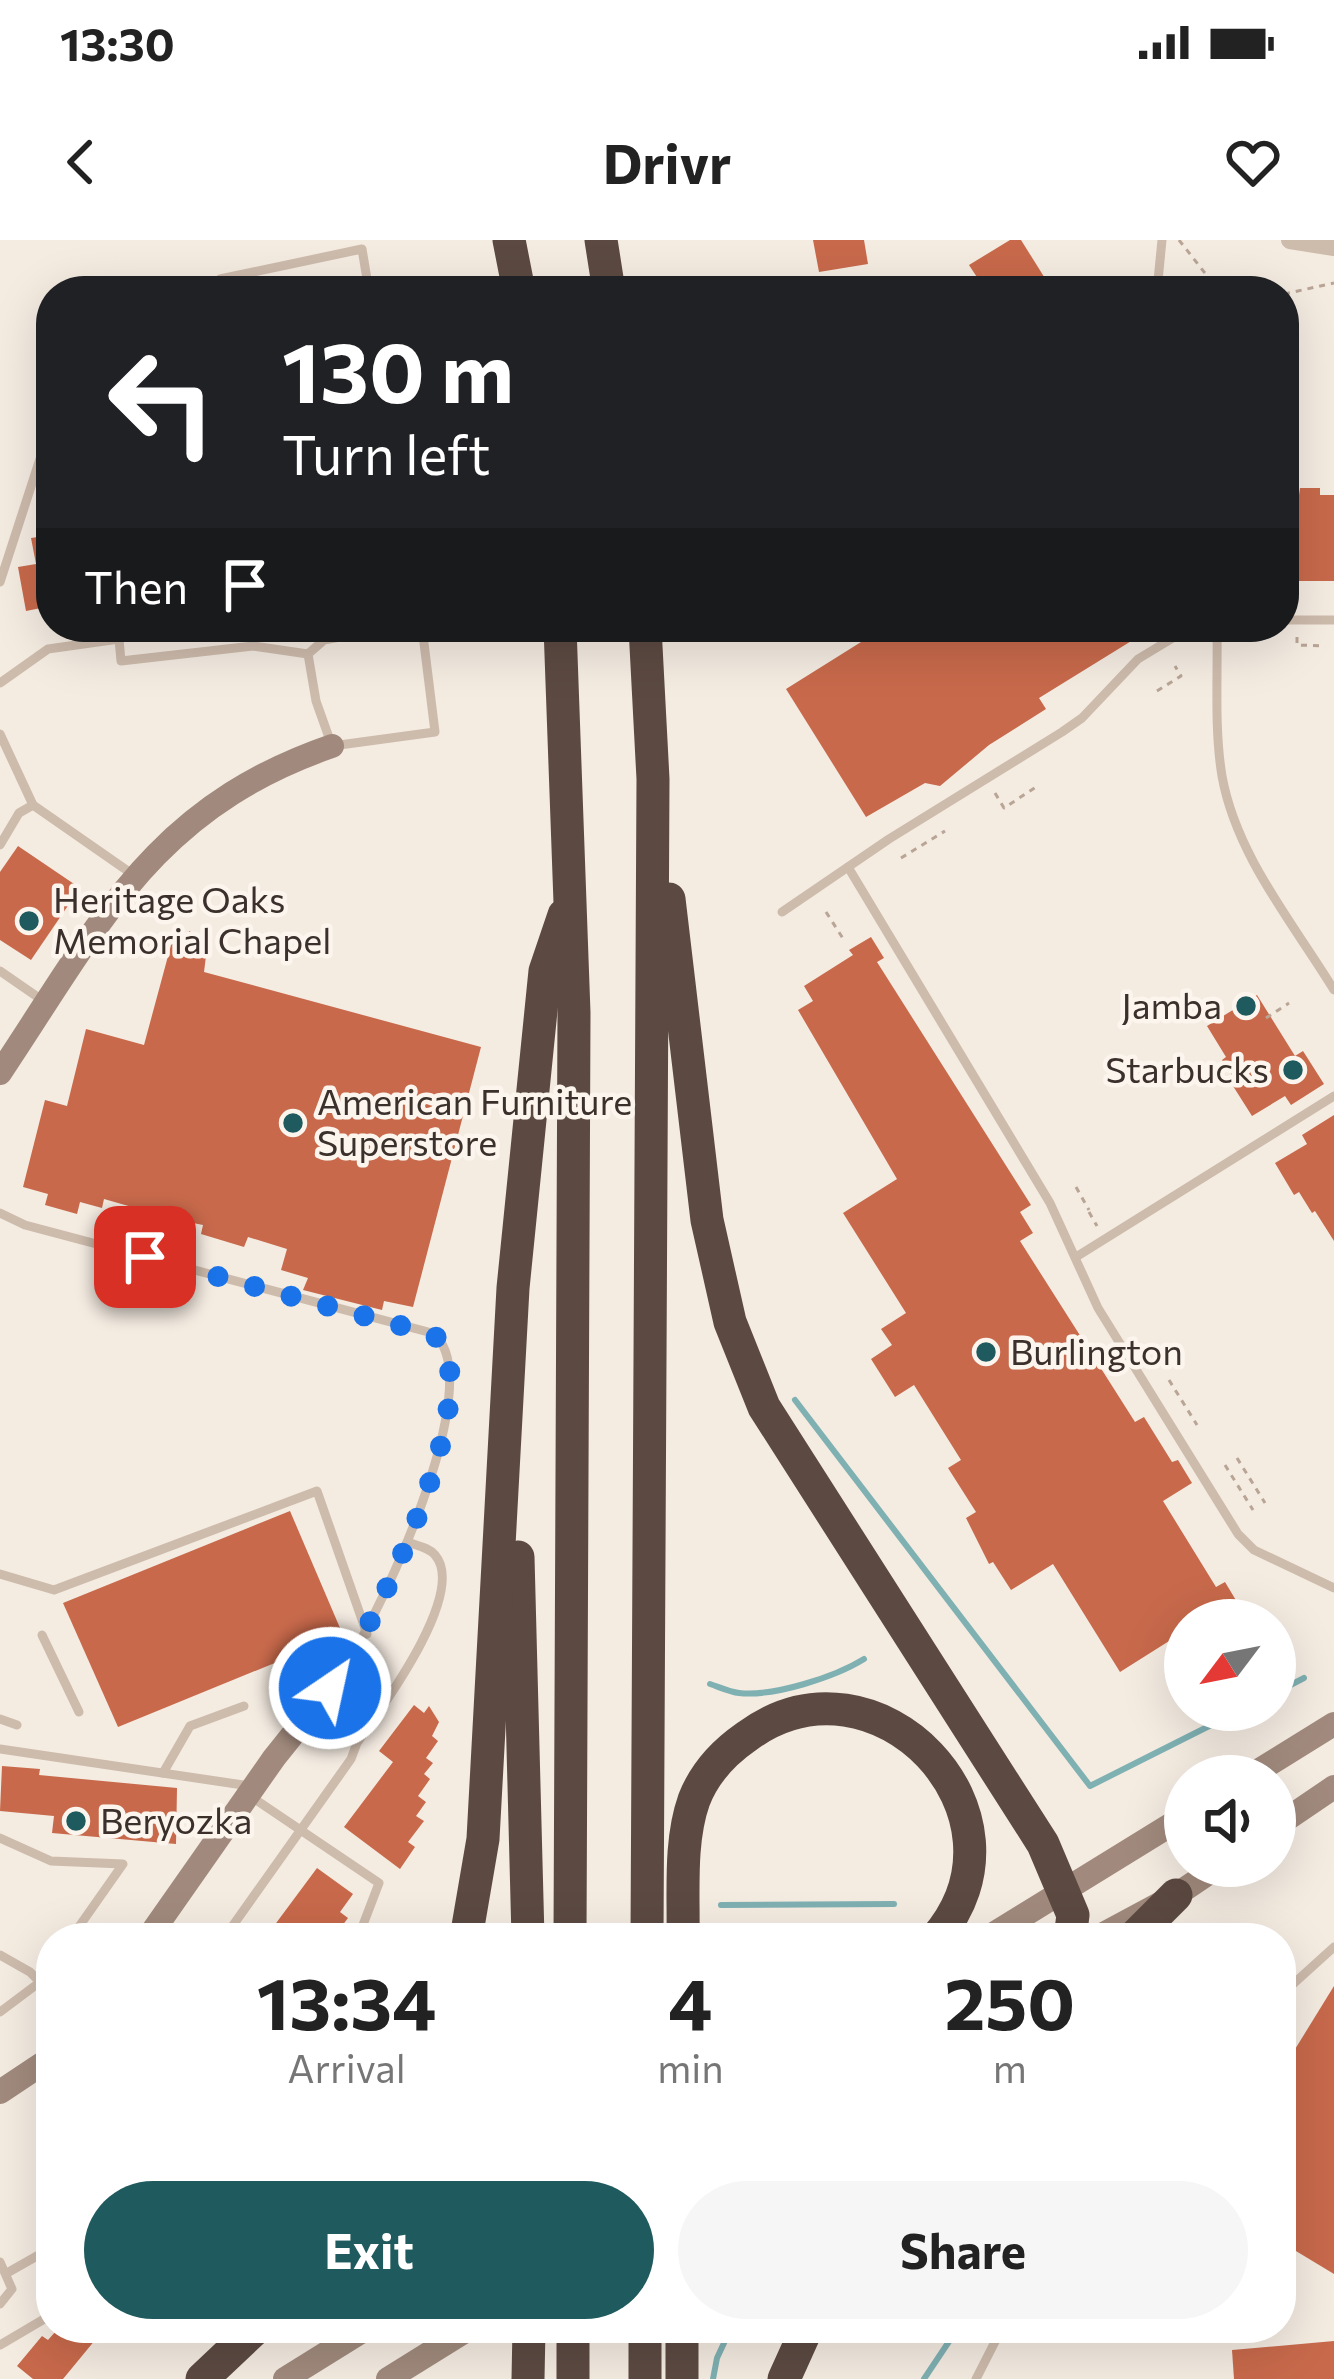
<!DOCTYPE html>
<style>
body{margin:0;font-family:Commissioner,sans-serif;background:#f6f6f6;color:#222;height:100vh;display:flex;flex-direction:column;font-size:45px;white-space:nowrap}
*{box-sizing:border-box;margin:0}
p{font-size:39px;color:#767676}
.icon{flex:none;width:66px;height:66px;fill:none;stroke:currentColor;stroke-width:2;stroke-linecap:round;stroke-linejoin:round}
.map{position:relative;flex:1;overflow:hidden}
.side{position:absolute;left:36px;top:1683px;width:1260px;height:420px;display:flex;flex-direction:column;background:#fff;border-radius:48px;box-shadow:0 12px 48px #0002}
.side>*{flex:none}
.guide{position:absolute;left:36px;top:36px;width:1263px;height:366px;border-radius:48px;box-shadow:0 12px 48px #0002;background:#202124;color:#fff;overflow:hidden}
.needle{width:78px;rotate:238deg}
.fabs{position:absolute;left:1164px;top:1359px;display:grid;gap:24px}
.fabs a{display:grid;place-items:center;width:132px;height:132px;border-radius:50%;background:#fff;box-shadow:0 12px 48px #0002;font-size:60px}
.pin{position:absolute;display:grid;place-items:center;width:102px;height:102px;color:#fff;margin:-51px;border-radius:24px;box-shadow:0 6px 18px #0006}
.me{position:absolute;width:132px;margin:-66px;rotate:34deg;stroke-linejoin:round;filter:drop-shadow(0 0 9px #0008)}
.turn{display:flex;align-items:center;gap:42px;height:252px;padding:0 48px;font-size:54px}
.turn .icon{width:156px;height:156px;stroke-width:2.5}
.turn b{display:block;font-size:84px;line-height:102px}
.then{display:flex;align-items:center;height:114px;padding:0 48px;background:#0003;gap:24px;font-size:45px}
.eta{display:flex;justify-content:space-evenly;align-items:center;height:204px;text-align:center}
.eta b{font-size:72px;font-weight:700;line-height:84px}
.primary-button{display:flex;gap:24px;margin-top:auto;padding:24px 48px}
.primary-button a{flex:1;height:138px;border-radius:72px;background:#1f5a5e;color:#fff;font-size:48px;font-weight:700;line-height:138px;text-align:center}
.primary-button a+a{background:#f6f6f6;color:#222}
.status{display:flex;justify-content:space-between;align-items:center;height:84px;padding:0 60px;background:#fff;direction:ltr}
.status svg{height:33px;fill:currentColor}
header{display:flex;justify-content:space-between;align-items:center;height:156px;padding:0 48px;background:#fff;font-size:54px;font-weight:700}
.map>svg:first-child{display:block}
.lines{fill:none;stroke-linecap:round;stroke-linejoin:round}
.stream{stroke:#7fb0b2;stroke-width:6}
.building{fill:#c8694b}
.path{stroke:#b9a596;stroke-width:3;stroke-dasharray:6 6;stroke-linecap:butt}
.lane{stroke:#cdbbac;stroke-width:9}
.street{stroke:#cdbbac;stroke-width:18}
.secondary{stroke:#a18a7d;stroke-width:24}
.highway{stroke:#5c4a42;stroke-width:33}
.route{stroke:#1a73e8;stroke-width:21;stroke-dasharray:0 37.8}
.poi-dot{fill:#1f5a5e;stroke:#fbf5ee;stroke-width:4.5}
.labels{text-anchor:middle;stroke-width:9;stroke-linejoin:round;paint-order:stroke}
.poi-label{font-size:36px;fill:#3b302b;stroke:#fbf5ee;text-anchor:start}
</style>
<div class="status"><b>13:30</b><svg viewBox="0 0 49 12"><path d="M0 12V9h3v3zM5 12V6h3v6zM10 12V3h3v9zM15 12V0h3v12zM26 1h20v11H26zM47 4h2v5h-2z"/></svg></div>
<header><svg class="icon" aria-label="back" viewBox="0 0 24 24"><path d="M15 5l-7 7 7 7"/></svg>Drivr<svg class="icon" aria-label="heart" viewBox="0 0 24 24"><path d="M12 20l-8-8c-3-5 5-10 8-4 3-6 11-1 8 4z"/></svg></header>
<div class="map">
<svg width="1334" height="2139" viewBox="0 0 1334 2139">
<rect width="100%" height="100%" fill="#f4ebe1"/>
<g class="lines">
<!-- stream -->
<g class="stream">
<path d="M795 1160 1090 1546 1241 1470"/>
<path d="M710 1444C719 1447 730 1452 739 1453 773 1457 835 1437 864 1419"/>
<path d="M1275 1453 1304 1438"/>
<path d="M721 1665 894 1664"/>
<path d="M713 2139 717 2118 731 2088"/>
<path d="M924 2139 958 2088"/>
</g>
</g>
<!-- building -->
<g class="building">
<path d="M813 0H864L868 24 819 32Z"/>
<path d="M1010 0H1021L1053 51H986L969 25Z"/>
<path d="M1300 248H1320V255H1334V341H1284V255H1299Z"/>
<path d="M51 295V366L26 371 18 327 36 324 31 298Z"/>
<path d="M885 387H1154L1039 458 1046 469 989 505 940 546 925 543 866 577 786 449Z"/>
<path d="M18 606 80 648 31 720 0 700V632Z"/>
<path d="M190 691 206 716 204 732 481 807 413 1067 384 1061 382 1070 303 1050 308 1038 281 1030 287 1009 248 997 244 1007 201 994 203 985 178 980 174 988 136 978 139 969 104 959 102 968 80 962 77 974 45 965 48 954 23 947 45 860 67 866 86 789 144 805 171 705Z"/>
<path d="M871 697 884 718 877 722 1031 965 1020 972 1033 993 1020 1001 1135 1182 1144 1177 1172 1222 1178 1220 1192 1243 1163 1261 1216 1347 1225 1342 1240 1367 1219 1380H1185V1391L1120 1432 1053 1324 1011 1350 993 1322 989 1324 966 1278 976 1272 948 1228 961 1220 914 1145 895 1157 871 1119 892 1105 881 1089 906 1073 843 973 897 939 798 770 813 761 804 746 853 715 849 710Z"/>
<path d="M1257 755 1295 816 1303 811 1324 844 1291 865 1285 856 1252 876 1233 846 1237 843 1222 820 1226 817 1207 786Z"/>
<path d="M1334 875V1001L1315 971 1312 973 1299 952 1294 955 1275 923 1307 904 1302 895Z"/>
<path d="M290 1271 343 1395 118 1487 63 1363Z"/>
<path d="M414 1465 424 1473 429 1466 439 1482 432 1496 438 1501 426 1518 433 1523 424 1534 430 1539 418 1556 426 1562 416 1576 424 1581 408 1602 415 1607 400 1629 344 1587 393 1522 379 1511Z"/>
<path d="M2 1526 40 1529 39 1535 177 1548 176 1604 52 1593 54 1576 0 1571Z"/>
<path d="M317 1628 353 1654 340 1672 348 1678 333 1698H265Z"/>
<path d="M1334 1746V2034L1281 2002V1832Z"/>
<path d="M71 2088H105L63 2139H33L17 2126 42 2096 48 2100 56 2091 63 2097Z"/>
<path d="M1334 2101V2139H1234L1232 2110Z"/>
</g>
<g class="lines">
<!-- path -->
<g class="path">
<path d="M1179 0 1219 51"/>
<path d="M1284 54 1334 43"/>
<path d="M1297 397V405L1325 406"/>
<path d="M1157 451 1181 436 1175 426"/>
<path d="M995 553 1004 568 1036 547"/>
<path d="M901 618 945 591"/>
<path d="M826 672 844 700"/>
<path d="M1266 778 1289 763"/>
<path d="M1076 947 1089 970"/>
<path d="M1089 972 1097 986"/>
<path d="M1169 1140 1197 1185"/>
<path d="M1237 1218 1265 1263"/>
<path d="M1225 1225 1253 1270"/>
</g>
<!-- lane -->
<g class="lane">
<path d="M201 51 220 39 362 9 369 51"/>
<path d="M1157 51 1162 0"/>
<path d="M0 342 51 185"/>
<path d="M1284 380H1334"/>
<path d="M393 387 324 400 308 414 316 461 332 506 435 492 422 387"/>
<path d="M1217 387C1218 436 1214 488 1222 536 1236 615 1293 683 1334 750"/>
<path d="M0 443 48 409 119 399 121 421 253 406 308 414"/>
<path d="M0 494 33 565 19 573 0 605"/>
<path d="M33 565 135 636"/>
<path d="M848 627 1050 963 1098 1068 1238 1294 1254 1310 1334 1348"/>
<path d="M782 672 889 599 1062 492 1082 478 1138 419 1191 387"/>
<path d="M0 731 42 760"/>
<path d="M0 973 25 985 432 1093C495 1136 372 1396 333 1444"/>
<path d="M1076 1017 1334 856"/>
<path d="M0 1334 54 1350 317 1251 367 1394"/>
<path d="M42 1395 79 1472"/>
<path d="M0 1479 17 1485"/>
<path d="M0 1509 250 1546"/>
<path d="M163 1533 190 1486 244 1466"/>
<path d="M253 1558 379 1643 358 1698"/>
<path d="M0 1598 51 1621 123 1624 71 1698"/>
<path d="M224 1698 351 1519 357 1503C380 1470 468 1353 435 1315 429 1308 419 1306 410 1303"/>
<path d="M0 1715 30 1732 51 1753"/>
<path d="M1281 1755 1334 1707"/>
<path d="M0 1772 40 1742 51 1727"/>
<path d="M37 1830 51 1850"/>
<path d="M0 2022 12 2049 0 2064"/>
<path d="M7 2033 51 2008"/>
<path d="M0 2105 51 2075"/>
<path d="M976 2139 1002 2088"/>
</g>
<!-- street -->
<path class="street" d="M1290 0 1334 7"/>
<!-- secondary -->
<g class="secondary">
<path d="M0 833C99 685 152 568 332 506"/>
<path d="M1250 1536 1334 1484"/>
<path d="M1275 1587 1334 1547"/>
<path d="M148 1698 274 1518 330 1448"/>
<path d="M987 1698 1185 1576"/>
<path d="M1096 1698 1176 1655 1219 1626"/>
<path d="M0 1852 51 1818"/>
<path d="M285 2139 367 2088"/>
<path d="M388 2139 470 2088"/>
</g>
<!-- highway -->
<g class="highway">
<path d="M509 0 519 51"/>
<path d="M601 0 609 51"/>
<path d="M560 387 574 773 570 1698"/>
<path d="M645 387 653 539 647 1698"/>
<path d="M669 659 707 980 730 1082 764 1167 1043 1604 1073 1675 1070 1698"/>
<path d="M518 1317 528 1698"/>
<path d="M466 1698 483 1599 513 1048 545 731 564 675"/>
<path d="M683 1698C684 1654 679 1602 694 1560 704 1534 723 1513 746 1497 876 1400 1042 1575 936 1698"/>
<path d="M1133 1698 1176 1655"/>
<path d="M682 2088V2139"/>
<path d="M202 2139 256 2088"/>
<path d="M528 2139 529 2088"/>
<path d="M573 2139V2088"/>
<path d="M645 2139V2088"/>
<path d="M784 2139 807 2088"/>
</g>
</g>
<g class="lines">
<!-- route -->
<path class="route" d="M145 1017 432 1094C497 1138 370 1399 330 1448"/>
</g>
<!-- markers -->
<g class="poi-dot">
<circle cx="29" cy="681" r="12"/>
<circle cx="1246" cy="766" r="12"/>
<circle cx="1293" cy="830" r="12"/>
<circle cx="293" cy="883" r="12"/>
<circle cx="986" cy="1112" r="12"/>
<circle cx="76" cy="1581" r="12"/>
</g>
<g class="labels">
<!-- poi labels -->
<g class="poi-label">
<text x="53" y="673">Heritage Oaks<tspan x="53" dy="41">Memorial Chapel</tspan></text>
<text x="1222" y="779" text-anchor="end">Jamba</text>
<text x="1269" y="843" text-anchor="end">Starbucks</text>
<text x="317" y="875">American Furniture<tspan x="317" dy="41">Superstore</tspan></text>
<text x="1010" y="1125">Burlington</text>
<text x="100" y="1594">Beryozka</text>
</g>
</g>
</svg>
<div class="fabs">
<a><svg class="needle" viewBox="-14 -14 28 28"><path d="M0-13l5 13h-10z" fill="#e53935"/><path d="M0 13l5-13h-10z" fill="#767676"/></svg></a>
<a><svg class="icon" aria-label="sound" viewBox="0 0 24 24"><path d="M4 9h4l5-4v14l-5-4H4zM17 9q2 3 0 6"/></svg></a>
</div>
<div class="pin" style="left:145px;top:1017px;background:#d93025"><svg class="icon" aria-label="arrive" viewBox="0 0 24 24"><path d="M6 21V4h12l-3 4 3 4H6"/></svg></div>
<svg class="me" style="left:330px;top:1448px" viewBox="-20 -20 40 40"><circle r="17" fill="#1a73e8" stroke="#fff" stroke-width="3"/><path d="M0-11L8 9 0 5-8 9z" fill="#fff"/></svg>
<div class="guide">
<div class="turn"><svg class="icon" aria-label="left" viewBox="0 0 24 24"><path d="M17 20v-9H6M10 6l-5 5 5 5"/></svg><div><b>130 m</b>Turn left</div></div>
<div class="then">Then<svg class="icon" aria-label="arrive" viewBox="0 0 24 24"><path d="M6 21V4h12l-3 4 3 4H6"/></svg></div>
</div>
<section class="side">
<div class="eta">
<div><b>13:34</b><p>Arrival</p></div>
<div><b>4</b><p>min</p></div>
<div><b>250</b><p>m</p></div>
</div>
<div class="primary-button"><a>Exit</a><a>Share</a></div>
</section>
</div>
